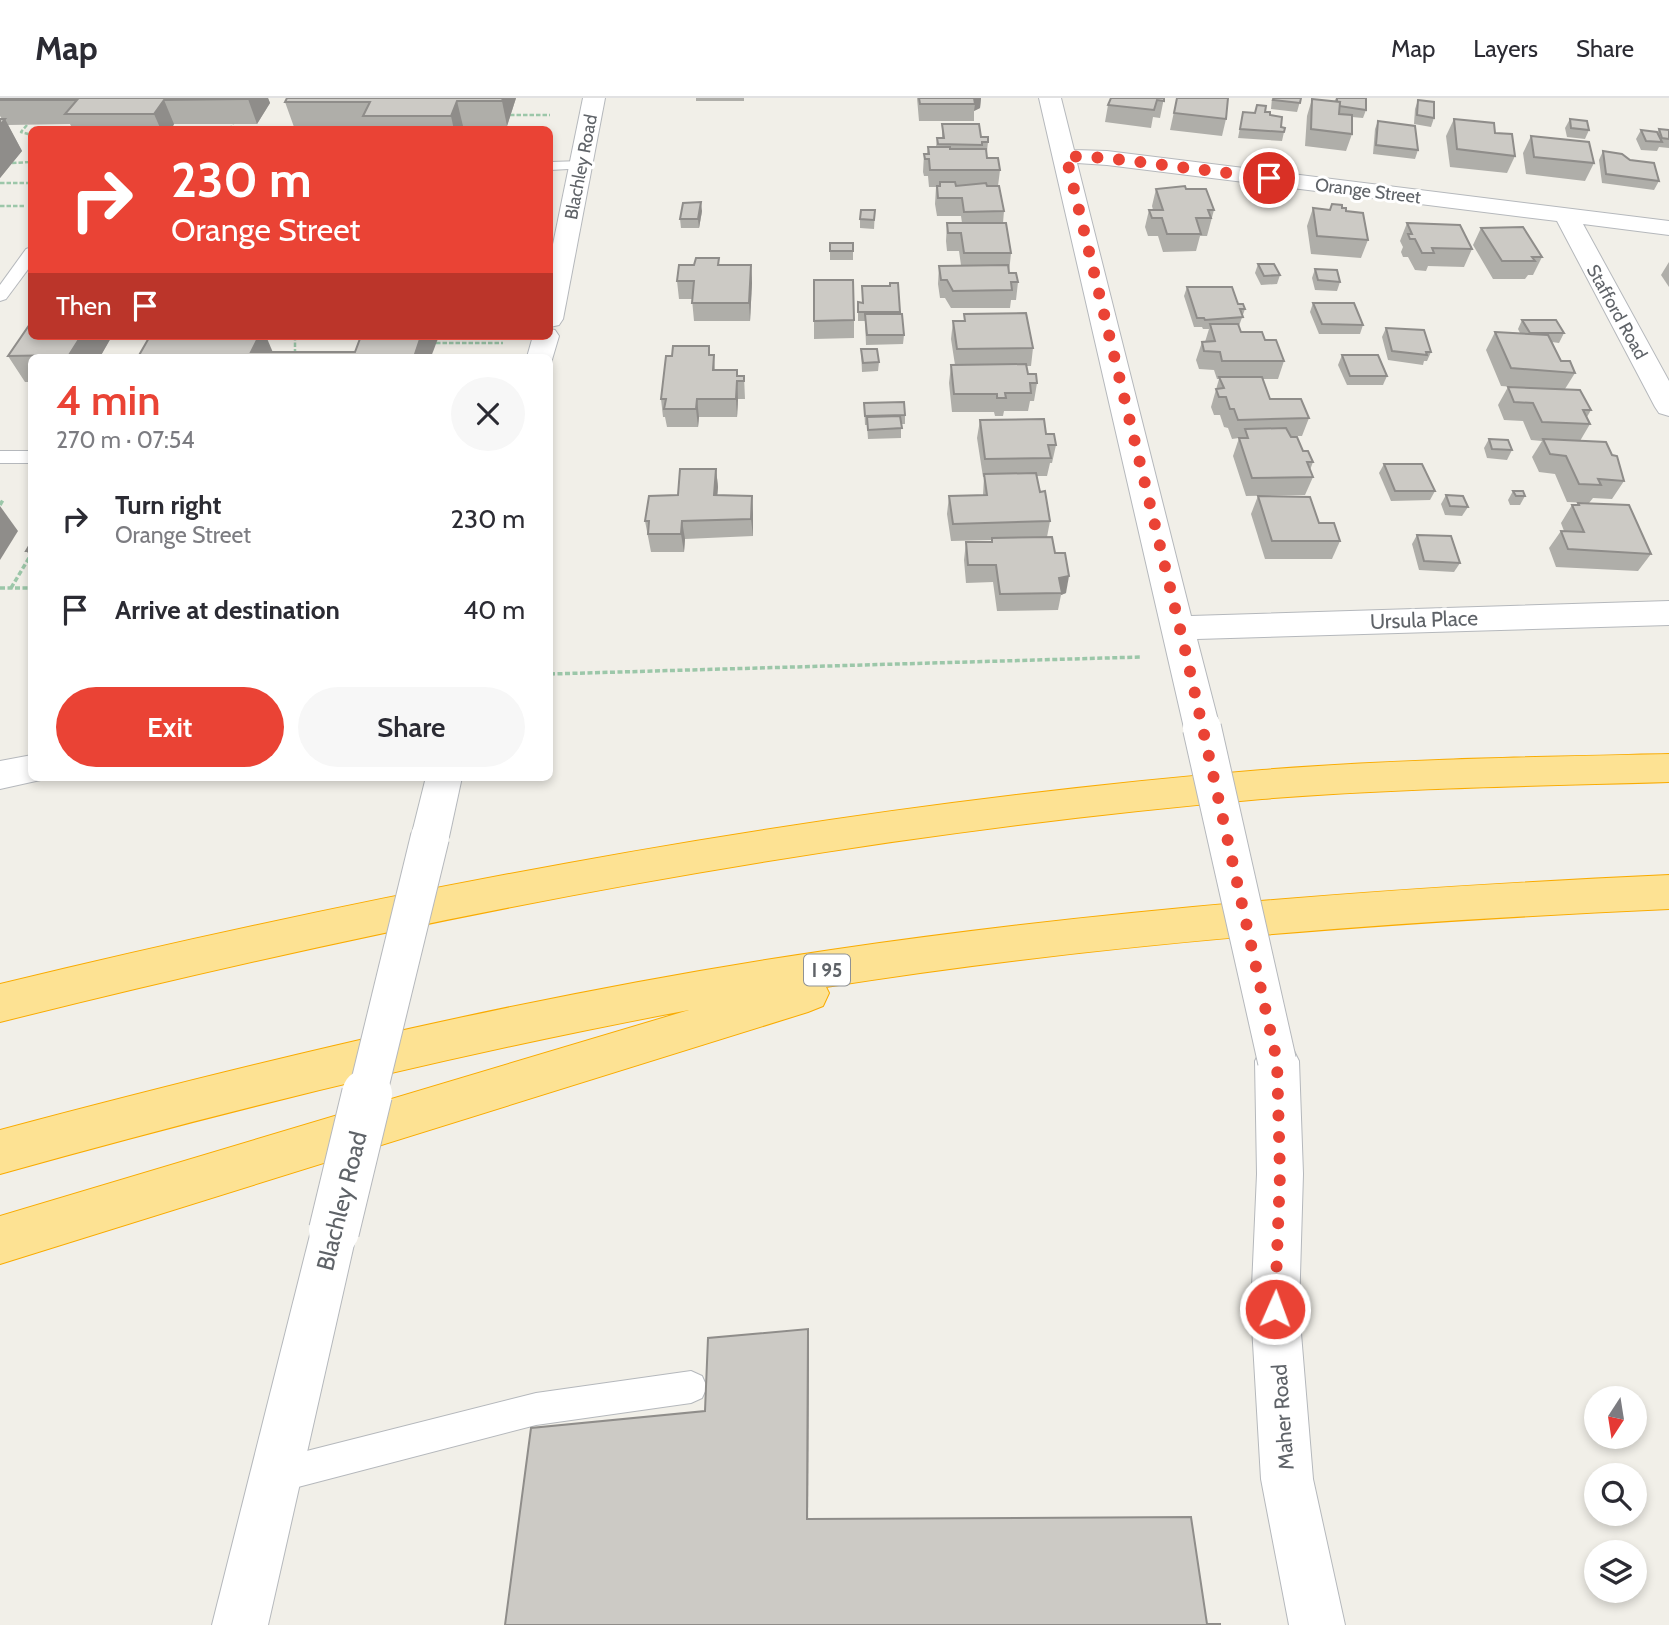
<!DOCTYPE html>
<meta charset="utf-8">
<style>
body{margin:0;font-family:Cabin,sans-serif;background:#f7f7f7;color:#2b2b33;height:100vh;display:flex;flex-direction:column;font-size:26px;white-space:nowrap}
*{box-sizing:border-box;margin:0}
p{font-size:23px;color:#7c7c81}
.icon{flex:none;width:38px;height:38px;fill:none;stroke:currentColor;stroke-width:2;stroke-linecap:round;stroke-linejoin:round}
.map{position:relative;flex:1;overflow:hidden}
.panel{position:absolute;left:28px;top:256px;width:525px;height:427px;display:flex;flex-direction:column;background:#fff;border-radius:10px;box-shadow:0 4px 10px #0003}
.panel>*{flex:none}
.hud{position:absolute;left:28px;top:28px;width:525px;height:214px;border-radius:10px;box-shadow:0 4px 10px #0003;background:#ea4335;color:#fff;overflow:hidden}
.needle{width:46px;rotate:192deg}
.tools{position:absolute;left:1584px;top:1288px;display:grid;gap:14px}
.tools a{display:grid;place-items:center;width:63px;height:63px;border-radius:50%;background:#fff;box-shadow:0 4px 10px #0003;font-size:35px}
.pin{position:absolute;display:grid;place-items:center;width:60px;height:60px;color:#fff;margin:-30px;border:4px solid #fff;border-radius:50%;box-shadow:0 2px 7px #0007}
.me{position:absolute;width:77px;margin:-38px;rotate:2deg;stroke-linejoin:round;filter:drop-shadow(0 0 5px #0008)}
.turn{display:flex;align-items:center;gap:24px;height:147px;padding:0 28px;font-size:32px}
.turn .icon{width:91px;height:91px;stroke-width:2.5}
.turn b{display:block;font-size:49px;line-height:60px}
.then{display:flex;align-items:center;height:66px;padding:0 28px;background:#0003;gap:14px;font-size:26px}
.round{display:grid;place-items:center;flex:none;width:74px;height:74px;border-radius:37px;background:#f7f7f7}
.overview{display:flex;align-items:center;justify-content:space-between;height:119px;padding:0 28px}
h1{font-size:42px;font-weight:600;line-height:52px;color:#ea4335}
.action{display:flex;gap:14px;margin-top:auto;padding:14px 28px}
.action a{flex:1;height:80px;border-radius:42px;background:#ea4335;color:#fff;font-size:28px;font-weight:600;line-height:80px;text-align:center}
.action a+a{background:#f7f7f7;color:#2b2b33}
ul{padding:0;list-style:none}
li{display:flex;align-items:center;gap:21px;height:91px;padding:0 28px}
li div{flex:1}
li b{display:block;font-size:26px}
li em{font-style:normal}
header{display:flex;align-items:center;gap:42px;box-sizing:border-box;height:98px;padding:0 35px;background:#fff;border-bottom:2px solid #e1e1e2}
header strong{font-size:33px}
nav{display:flex;gap:38px;margin-inline-start:auto;font-size:24px}
.map>svg:first-child{display:block}
.lines{fill:none;stroke-linecap:round;stroke-linejoin:round}
.service-casing{stroke:#b5b8bc;stroke-width:2}
.minor-casing{stroke:#b5b8bc;stroke-width:2}
.motorway-casing{stroke:#f9ab00;stroke-width:2}
.path-far1{stroke:#9cc7a9;stroke-width:2.5;stroke-dasharray:4.5 2;stroke-linecap:butt}
.path{stroke:#9cc7a9;stroke-width:3.5;stroke-dasharray:5 2.5;stroke-linecap:butt}
.service{fill:#fff;fill-rule:evenodd}
.minor{fill:#fff;fill-rule:evenodd}
.motorway{fill:#fde293;fill-rule:evenodd}
.minor-bridge-far1-casing{stroke:#b5b8bc;stroke-width:40;stroke-linecap:butt}
.minor-bridge-casing{stroke:#b5b8bc;stroke-width:52;stroke-linecap:butt}
.minor-bridge-far1{stroke:#fff;stroke-width:38}
.minor-bridge{stroke:#fff;stroke-width:50}
.wall{fill:#afaea9}
.shaded-wall{fill:#8f8d8a}
.building{fill:#cccac5;stroke:#8f8d8a;stroke-width:2}
.route{stroke:#ea4335;stroke-width:12;stroke-dasharray:0 21.6}
.labels{text-anchor:middle;stroke-width:6;stroke-linejoin:round;paint-order:stroke}
.far-street-label{font-size:18px;fill:#5f6368;stroke:#fff}
.shield{fill:#fff;stroke:#8f9295;stroke-width:2}
.shield-label{font-size:19px;font-weight:bold;fill:#5f6368}
.street-label{font-size:21px;fill:#5f6368;stroke:#fff}
.near-street-label{font-size:24px;fill:#5f6368;stroke:#fff}
</style>
<header>
<strong>Map</strong>
<nav><a>Map</a><a>Layers</a><a>Share</a></nav>
</header>
<div class="map">
<svg width="1669" height="1527" viewBox="0 0 1669 1527">
<rect width="100%" height="100%" fill="#f1efe8"/>
<g class="lines">
<!-- service casing -->
<g class="service-casing">
<g id="service">
<path d="M582 63 587 64 589 67 587 70 550 72V64Z"/>
<path d="M32 149V166L6 201 0 203V187L26 151Z"/>
<rect x="0" y="353" width="32" height="12"/>
<path d="M691 1273 702 1278 707 1289 702 1300 691 1305 536 1327 275 1395 263 1390 258 1378 263 1366 275 1361 536 1295Z"/>
</g>
</g>
<!-- minor casing -->
<g class="minor-casing">
<g id="minor">
<path d="M583 0H605L563 221 559 227 550 229V161Z"/>
<path d="M1039 0H1061L1074 52 1107 53 1669 123V137L1583 126 1669 283V318L1659 315 1655 309 1557 123 1107 67 1077 65 1191 518 1669 503V527L1197 541 1220 630 1215 640 1202 644 1189 640 1184 630Z"/>
<path d="M550 231 555 232 559 238 551 265 550 259H527L533 238H550Z"/>
<path d="M32 657V679H46L45 681 0 691V663Z"/>
<path d="M426 679H462L449 739 443 750 430 755 417 750 411 739Z"/>
<path d="M1277 943 1292 949 1299 963 1303 1076 1299 1211 1313 1381 1345 1527H1289L1261 1381 1251 1211 1257 1076 1255 963 1262 949Z"/>
<path d="M334 1110 351 1116 357 1133 268 1527H212L311 1133 317 1116Z"/>
</g>
</g>
<!-- motorway casing -->
<g class="motorway-casing">
<g id="motorway">
<path d="M1669 656V684C1533 688 1397 690 1262 701 835 738 415 820 0 924V886C415 786 836 707 1262 672 1397 661 1533 659 1669 656Z"/>
<path d="M1669 777V811C1387 824 1105 845 826 889L829 895 823 908 808 914 0 1166V1118L689 912C456 956 228 1012 0 1076V1032C274 959 550 893 831 852 1109 811 1388 790 1669 777Z"/>
</g>
</g>
<!-- path-far1 -->
<g class="path-far1">
<path d="M510 17H550"/>
<path d="M27 27 21 34 32 37"/>
<path d="M230 32 233 26"/>
<path d="M314 32 315 29"/>
<path d="M12 65 32 64"/>
<path d="M0 85H32"/>
<path d="M0 108H25"/>
<path d="M295 238V257"/>
<path d="M436 245H503"/>
</g>
<!-- path -->
<g class="path">
<path d="M295 255V259"/>
<path d="M0 407 3 402"/>
<path d="M0 490H32"/>
<path d="M11 490 32 455"/>
<path d="M550 576 1141 559"/>
</g>
<!-- service -->
<use href="#service" class="service"/>
<!-- minor -->
<use href="#minor" class="minor"/>
<!-- motorway -->
<use href="#motorway" class="motorway"/>
<!-- minor-bridge-far1 casing -->
<g class="minor-bridge-far1-casing">
<g id="minor-bridge-far1">
<path d="M1202 630 1277 963"/>
<path d="M367 998 430 739"/>
</g>
</g>
<!-- minor-bridge casing -->
<g class="minor-bridge-casing">
<path id="minor-bridge" d="M334 1133 367 996"/>
</g>
<!-- minor-bridge-far1 -->
<use href="#minor-bridge-far1" class="minor-bridge-far1"/>
<!-- minor-bridge -->
<use href="#minor-bridge" class="minor-bridge"/>
</g>
<!-- wall -->
<g class="wall">
<path d="M0 0H268L270 5 257 26H174L171 32H73L70 26 8 27 22 53 0 80V21H2L0 18Z"/>
<path d="M516 0 507 28H463L461 32H367L366 28 294 29 285 4Z"/>
<rect x="696" y="0" width="48" height="3"/>
<path d="M917 0H981L980 10 974 13V23H919Z"/>
<path d="M1164 0 1160 20 1153 19 1151 30 1105 24 1108 7Z"/>
<path d="M1177 0 1226 21 1222 38 1170 32Z"/>
<path d="M1272 0H1301L1297 14 1271 11Z"/>
<path d="M1336 0H1366V12L1363 20 1352 19V36L1346 53 1305 48 1307 18 1312 1 1334 4Z"/>
<path d="M1418 2 1434 20 1431 29 1414 26 1415 11Z"/>
<path d="M1243 14 1254 15 1265 14 1270 17 1284 34 1282 43 1238 40Z"/>
<path d="M1454 21 1495 35 1515 58 1507 75 1450 69 1446 38Z"/>
<path d="M1570 21 1589 32 1585 41 1567 39 1565 30Z"/>
<path d="M1378 23 1418 52 1415 61 1373 56 1375 31Z"/>
<path d="M942 26 981 39 988 44 987 53H986L987 60 1000 72 998 88 1004 113 1003 125 1011 155 1009 175 1018 184 1016 202H1011L1010 210H951L945 200H940L938 186 939 168 961 167 959 153H947L946 143 947 125H962L961 118H937L935 106 936 89H929L928 78H924L923 74 924 56H927L928 49H936L937 40H942Z"/>
<path d="M1659 31 1669 32V50L1659 49 1657 53 1641 52 1636 41 1641 32 1657 35Z"/>
<path d="M1531 38 1594 65 1585 83 1526 76 1523 55Z"/>
<path d="M1603 53 1659 83 1654 92 1602 85 1599 62Z"/>
<path d="M1156 91H1186L1214 112 1207 138H1200L1196 153 1163 154 1158 138H1148L1145 129 1149 112H1153L1152 108Z"/>
<path d="M1313 110 1330 112 1342 110 1346 113 1368 142 1361 160 1311 156 1307 128Z"/>
<path d="M875 112 874 131 860 130V121Z"/>
<path d="M702 113 699 130H681L680 121Z"/>
<path d="M1407 125 1472 151 1464 169 1428 168 1426 173 1415 172 1408 159H1403L1401 154 1403 149 1400 143Z"/>
<path d="M1481 130 1542 159 1533 177H1528L1525 181H1493L1473 147Z"/>
<rect x="830" y="145" width="23" height="17"/>
<path d="M719 160V167H751L752 185 750 223H694L692 201H679L677 183 694 167Z"/>
<path d="M1669 164V189L1661 177Z"/>
<path d="M1258 166 1280 177 1277 186 1261 187 1255 175Z"/>
<path d="M1315 171 1340 184 1337 193 1315 192 1312 180Z"/>
<path d="M814 182 854 222V240L814 241Z"/>
<path d="M898 185 900 216 904 237 903 246 866 247 865 223H858V204L862 205V188H889Z"/>
<path d="M1187 189 1238 206 1245 211 1239 228 1241 234 1265 242 1284 263 1278 281H1263L1270 301 1309 320 1302 338H1291L1313 364 1310 372 1313 379 1305 397 1246 398 1233 358 1239 340 1232 341 1228 330 1224 329 1220 317H1214L1211 309 1219 281H1217L1214 272 1199 271 1196 262 1202 244H1205L1209 231H1203L1202 229H1194L1184 198Z"/>
<path d="M1313 205 1363 227 1360 236H1319L1310 214Z"/>
<path d="M964 216 1033 250 1031 268H1027L1028 276 1037 285 1034 303H1030L1028 313H1004L1003 318H995L994 314H952L949 285 951 267H955L951 241 953 223H964Z"/>
<path d="M1522 222 1564 235 1559 245 1552 244 1561 263 1575 275 1565 291 1591 312 1587 319 1590 326 1580 343 1624 383 1612 401 1593 400 1589 405 1567 404 1555 376 1539 374 1532 359 1542 343 1531 342 1523 323 1504 322 1498 307 1508 289 1530 290 1501 288 1486 252 1495 234 1520 235 1518 231Z"/>
<path d="M1386 230 1431 254 1427 263H1424L1423 267 1388 262 1382 239Z"/>
<path d="M32 238H112L100 259H32V284H25L8 258Z"/>
<path d="M709 248 710 257H714L715 272 738 278H744L745 301H738L737 319H699L698 329H667L665 319H663L661 301 672 258Z"/>
<path d="M861 251 879 264 878 273 862 274Z"/>
<path d="M1342 257 1387 278 1383 287H1347L1338 267Z"/>
<path d="M864 305 905 317V326H901V340L868 341 867 327H865Z"/>
<path d="M980 322 1046 336 1056 347 1052 365H1050L1047 378H1037L1040 394 1050 423 1047 439 1055 455 1066 495 1061 497 1058 512 997 513 993 484 966 485 964 462 966 444H991V442L951 443 947 416 949 398 983 397 984 379H983L977 340Z"/>
<path d="M1489 341 1512 352 1507 362 1487 360 1484 350Z"/>
<path d="M1384 366 1435 393 1430 402 1391 403 1379 375Z"/>
<path d="M716 371 718 389 717 397 752 398 753 416V438L685 441 684 454H651L645 423 678 397Z"/>
<path d="M1513 393 1525 398 1520 407H1510L1508 402Z"/>
<path d="M1446 397 1468 409 1462 418 1445 417 1441 406Z"/>
<path d="M1258 398 1319 425 1340 443 1332 461H1265L1251 416Z"/>
<path d="M1578 405 1651 456 1638 473 1556 469 1549 450 1561 433H1564L1561 425 1572 407H1577Z"/>
<path d="M1417 437 1460 465 1454 474 1419 472 1412 446Z"/>
<path d="M32 443V460L26 453Z"/>
</g>
<!-- shaded-wall -->
<g class="shaded-wall">
<path d="M248 0H268L270 5 257 26 248 1Z"/>
<path d="M503 0H516L507 28 502 3Z"/>
<path d="M974 0H981L980 10 974 13 975 6Z"/>
<path d="M164 2 174 26 171 32H161L154 16Z"/>
<path d="M457 3 463 28 461 32H454L451 18Z"/>
<path d="M5 21 22 53 0 80V27Z"/>
<path d="M701 104 702 113 699 130 698 121Z"/>
<path d="M751 167 752 185 750 223 749 205Z"/>
<path d="M81 238H112L100 259H70L69 257Z"/>
<path d="M259 238H266L274 257 251 254Z"/>
<path d="M421 238H439L431 259H414Z"/>
<path d="M737 283 738 301 737 319 736 301Z"/>
<path d="M697 301 699 319 698 329 696 311Z"/>
<path d="M716 371 718 389 716 415 714 397Z"/>
<path d="M752 398 753 416V438L751 421Z"/>
<path d="M0 408 18 433 0 462Z"/>
<path d="M682 423 685 441 684 454 681 436Z"/>
<path d="M1069 478 1066 495 1061 497 1059 480Z"/>
<path d="M808 1231 809 1245 808 1427 807 1421Z"/>
</g>
<!-- building -->
<g class="building">
<path d="M0 0H248V1L164 2 154 16H65L77 2H0Z"/>
<path d="M287 0H503L502 3H457L451 18H363L370 4H285Z"/>
<path d="M919 0H974L975 6H920Z"/>
<path d="M1111 0H1164V3L1157 2 1154 12 1108 7Z"/>
<path d="M1177 0H1228L1226 21 1174 15Z"/>
<path d="M1274 0H1301L1300 5 1273 2Z"/>
<path d="M1337 0H1366V12L1339 8 1340 4H1337Z"/>
<path d="M1312 1 1340 4 1339 16 1352 17V36L1311 31Z"/>
<path d="M1418 2 1434 4V20L1417 17Z"/>
<path d="M1257 7 1266 8 1265 14H1270V17L1282 19 1281 29 1285 30 1284 34 1240 31 1243 14 1255 15Z"/>
<path d="M0 21H5L0 27Z"/>
<path d="M1454 21 1494 25 1495 35 1512 36 1515 58 1457 51Z"/>
<path d="M1570 21 1587 23 1589 32 1571 30Z"/>
<path d="M1378 23 1415 28 1418 52 1376 47Z"/>
<path d="M942 26H979L981 39H988V44H982V47L938 46 937 40H944Z"/>
<path d="M1659 31 1669 32V41L1662 40Z"/>
<path d="M1641 32 1657 34 1662 44 1646 43Z"/>
<path d="M1531 38 1589 44 1594 65 1534 59Z"/>
<path d="M928 49H950V51H986L987 60H998L1000 72H930L929 61H925L924 56H929Z"/>
<path d="M1603 53 1622 56 1630 62 1654 65 1659 83 1606 76Z"/>
<path d="M940 84H955L956 88 986 85 987 88H999L1004 113 964 114 962 100H938L937 88H940Z"/>
<path d="M1185 88 1186 91H1206L1214 112H1208L1211 120H1196L1201 136H1167L1162 120H1152L1149 112H1163L1156 91Z"/>
<path d="M701 104 698 121H680L683 105Z"/>
<path d="M1332 106 1342 107V110H1346V113L1363 115 1368 142 1317 138 1313 110 1330 112Z"/>
<path d="M861 112H875L874 122 860 121Z"/>
<path d="M947 125H1006L1011 155H964L961 135H948Z"/>
<path d="M1407 125 1460 127 1472 151 1432 150 1434 155H1422L1415 141H1410L1408 136H1412Z"/>
<path d="M1523 129 1542 159H1532L1535 163H1502L1481 130Z"/>
<rect x="830" y="145" width="23" height="8"/>
<path d="M696 160H719L718 167H751L749 205H692L694 183H677L679 167H694Z"/>
<path d="M1258 166H1274L1280 177 1264 178Z"/>
<path d="M1008 167 1009 175H1016L1018 184H1011L1012 192 953 193 947 182H941L939 168Z"/>
<path d="M1315 171 1337 172 1340 184 1318 182Z"/>
<path d="M814 182H853L854 222 814 223Z"/>
<path d="M890 185H898L900 214H858V204L863 205 862 188H890Z"/>
<path d="M1187 189H1232L1238 206H1243L1245 211H1240L1243 219 1205 222 1204 220H1197Z"/>
<path d="M1313 205H1354L1363 227 1322 226Z"/>
<path d="M1026 215 1033 250 957 251 953 223H965L964 216Z"/>
<path d="M865 216H902L904 237H867Z"/>
<path d="M1522 222H1556L1564 235H1530Z"/>
<path d="M32 223V238H81L69 257 8 258Z"/>
<path d="M1210 226H1238L1241 234H1262L1265 242H1276L1284 263H1222L1220 254 1204 253 1202 244 1215 243Z"/>
<path d="M1386 230 1424 232 1431 254H1426L1427 257 1392 253Z"/>
<path d="M1495 234 1548 237 1561 263H1570L1575 275 1511 270Z"/>
<path d="M150 238H259L251 254H355L361 238H421L414 259H138Z"/>
<path d="M673 248H709V257H714L713 272H737V278H744V283H737L736 301H697L696 311H664L666 301H661L666 258H672Z"/>
<path d="M861 251H877L879 264 863 265Z"/>
<path d="M1342 257H1378L1387 278H1350Z"/>
<path d="M1026 266 1028 276H1036L1037 285H1030L1031 295H1005L1006 300H997V296H954L951 267Z"/>
<path d="M1219 279H1262L1270 301H1301L1309 320 1238 322 1234 311H1230L1226 299H1219L1216 291 1224 290Z"/>
<path d="M1508 289 1580 292 1591 312H1583L1590 326 1542 324 1533 305 1514 304Z"/>
<path d="M904 304 905 317 865 318 864 305Z"/>
<path d="M900 318 902 330 868 332 867 319Z"/>
<path d="M1044 321 1046 336H1054L1056 347H1048L1051 360 985 361 980 322Z"/>
<path d="M1286 330 1291 339H1297L1303 353H1308L1313 364H1307L1313 379 1252 380 1239 340H1248L1245 331Z"/>
<path d="M1489 341 1508 342 1512 352 1492 351Z"/>
<path d="M1543 341 1606 344 1612 357 1617 358 1624 383 1598 381 1601 387 1579 386 1566 358 1550 356Z"/>
<path d="M1384 366H1422L1435 393H1395Z"/>
<path d="M680 371H716L714 397 752 398 751 421 682 423 681 436H648L649 423H645L649 398 678 397Z"/>
<path d="M1036 375 1040 394 1045 393 1050 423 953 426 949 398 987 397 984 376Z"/>
<path d="M1513 393H1523L1525 398H1516Z"/>
<path d="M1446 397 1463 398 1468 409 1450 408Z"/>
<path d="M1258 398 1310 399 1319 425H1334L1340 443H1272Z"/>
<path d="M1578 405 1629 407 1651 456 1568 451 1561 433 1584 434 1572 407H1579Z"/>
<path d="M1417 437 1451 438 1460 465 1424 463Z"/>
<path d="M1052 439 1055 455H1065L1069 478 1059 480 1062 495 1000 496 996 467H968L966 444H992V440Z"/>
<path d="M32 443V453H26Z"/>
<path d="M808 1231 807 1421 1191 1419 1207 1526H1220V1527H505L531 1330 705 1313 708 1240Z"/>
</g>
<g class="lines">
<!-- route -->
<path class="route" d="M1269 80 1107 60 1066 58 1187 560 1277 963 1280 1076 1275 1211"/>
</g>
<g class="labels">
<!-- far-street labels -->
<g class="far-street-label">
<text transform="translate(581 69) rotate(-79)" y="6">Blachley Road</text>
<text transform="translate(1368 93) rotate(7)" y="6">Orange Street</text>
<text transform="translate(1617 214) rotate(61)" y="6">Stafford Road</text>
</g>
<!-- shield labels -->
<rect class="shield" x="804" y="856.5" width="46" height="31" rx="5"/>
<g class="shield-label">
<text x="827" y="879">I 95</text>
</g>
<!-- street labels -->
<g class="street-label">
<text transform="translate(1424 522) rotate(-2)" y="7">Ursula Place</text>
<text transform="translate(1283 1319) rotate(-94)" y="7">Maher Road</text>
</g>
<!-- near-street labels -->
<g class="near-street-label">
<text transform="translate(342 1103) rotate(-76)" y="8">Blachley Road</text>
</g>
</g>
</svg>
<div class="tools">
<a><svg class="needle" viewBox="-14 -14 28 28"><path d="M0-13l5 13h-10z" fill="#e53935"/><path d="M0 13l5-13h-10z" fill="#7c7c81"/></svg></a>
<a><svg class="icon" aria-label="search" viewBox="0 0 24 24"><circle cx="10" cy="10" r="6"/><path d="M15 15l6 6"/></svg></a>
<a><svg class="icon" aria-label="layers" viewBox="0 0 24 24"><path d="M12 4l9 5-9 5-9-5zM3 14l9 5 9-5"/></svg></a>
</div>
<div class="pin" style="left:1269px;top:80px;background:#d93025"><svg class="icon" aria-label="arrive" viewBox="0 0 24 24"><path d="M6 21V4h12l-3 4 3 4H6"/></svg></div>
<svg class="me" style="left:1275px;top:1211px" viewBox="-20 -20 40 40"><circle r="17" fill="#ea4335" stroke="#fff" stroke-width="3"/><path d="M0-11L8 9 0 5-8 9z" fill="#fff"/></svg>
<div class="hud">
<div class="turn"><svg class="icon" aria-label="right" viewBox="0 0 24 24"><path d="M7 20v-9h11M14 6l5 5-5 5"/></svg><div><b>230 m</b>Orange Street</div></div>
<div class="then">Then<svg class="icon" aria-label="arrive" viewBox="0 0 24 24"><path d="M6 21V4h12l-3 4 3 4H6"/></svg></div>
</div>
<section class="panel">
<div class="overview"><div><h1>4 min</h1><p>270 m · 07:54</p></div><a class="round"><svg class="icon" aria-label="close" viewBox="0 0 24 24"><path d="M6 6l12 12M18 6L6 18"/></svg></a></div>
<ul>
<li><svg class="icon" aria-label="right" viewBox="0 0 24 24"><path d="M7 20v-9h11M14 6l5 5-5 5"/></svg><div><b>Turn right</b><p>Orange Street</p></div><em>230 m</em></li>
<li><svg class="icon" aria-label="arrive" viewBox="0 0 24 24"><path d="M6 21V4h12l-3 4 3 4H6"/></svg><div><b>Arrive at destination</b></div><em>40 m</em></li>
</ul>
<div class="action"><a>Exit</a><a>Share</a></div>
</section>
</div>
